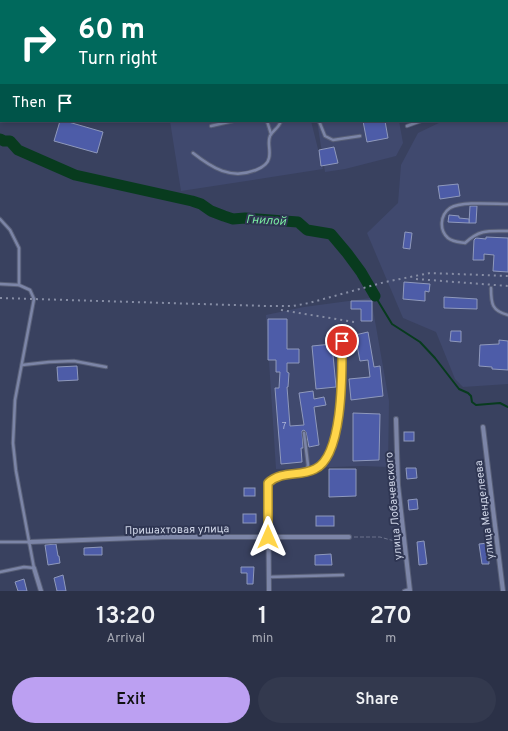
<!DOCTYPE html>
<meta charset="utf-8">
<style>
body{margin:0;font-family:Overpass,sans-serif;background:#33394e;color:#f1f3f6;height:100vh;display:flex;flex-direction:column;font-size:15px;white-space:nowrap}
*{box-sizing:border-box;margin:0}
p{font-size:13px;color:#a6a9b4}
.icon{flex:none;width:22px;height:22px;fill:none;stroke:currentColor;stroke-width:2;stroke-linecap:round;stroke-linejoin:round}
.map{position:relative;height:591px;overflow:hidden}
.side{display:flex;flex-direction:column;background:#2b3147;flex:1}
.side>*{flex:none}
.banner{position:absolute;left:0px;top:0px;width:508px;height:122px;box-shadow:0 2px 6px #0003,0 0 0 1px #474c60;background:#00695c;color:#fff;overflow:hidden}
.pin{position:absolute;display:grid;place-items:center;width:34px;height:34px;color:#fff;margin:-17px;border:2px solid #fff;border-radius:50%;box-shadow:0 1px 4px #0007}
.me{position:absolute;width:44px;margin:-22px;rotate:0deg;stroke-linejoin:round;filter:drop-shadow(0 0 3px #0008)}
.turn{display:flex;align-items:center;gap:14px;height:84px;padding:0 12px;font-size:18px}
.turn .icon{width:52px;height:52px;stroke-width:2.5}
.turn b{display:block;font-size:28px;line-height:34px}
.then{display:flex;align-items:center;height:38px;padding:0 12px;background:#0003;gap:8px;font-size:15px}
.eta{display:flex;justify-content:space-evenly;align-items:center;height:68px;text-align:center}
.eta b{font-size:24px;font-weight:600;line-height:28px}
.action{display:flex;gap:8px;margin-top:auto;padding:8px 12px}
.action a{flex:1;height:46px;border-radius:24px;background:#bca0f2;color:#111;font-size:16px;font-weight:600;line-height:46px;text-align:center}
.action a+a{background:#33394e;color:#f1f3f6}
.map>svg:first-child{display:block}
.built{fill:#40496e}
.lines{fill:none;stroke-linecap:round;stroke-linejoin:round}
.stream{stroke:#083b1e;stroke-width:2}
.river{stroke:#083b1e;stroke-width:11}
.building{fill:#4d5ca8;stroke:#8f99bc}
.service-casing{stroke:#585f77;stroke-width:4.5}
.minor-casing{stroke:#585f77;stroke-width:6}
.trunk-casing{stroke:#585f77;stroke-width:10}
.path{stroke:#6c738d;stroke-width:1;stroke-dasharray:4 2;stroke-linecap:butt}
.service{stroke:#7c85a7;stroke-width:2.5}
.minor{stroke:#7c85a7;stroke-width:4}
.trunk{stroke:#d38478;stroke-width:8}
.rail{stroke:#868da5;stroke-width:2;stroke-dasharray:2 4;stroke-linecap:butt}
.route-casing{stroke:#a68a30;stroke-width:10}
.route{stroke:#ffd54a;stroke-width:7}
.labels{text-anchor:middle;stroke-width:4;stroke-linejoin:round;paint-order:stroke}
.number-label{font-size:9px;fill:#aeb7d7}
.street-label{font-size:11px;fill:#cfd5e7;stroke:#2f3653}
.water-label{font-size:12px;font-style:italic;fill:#7befa2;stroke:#2f3653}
</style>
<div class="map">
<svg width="508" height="591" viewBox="0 0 508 591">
<rect width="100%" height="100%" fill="#39415f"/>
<!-- built -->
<g class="built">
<path d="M507 107H508V384L463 387 455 379 436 332 403 318 367 233 398 203 401 165 418 133 443 121H507Z"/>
<path d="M170 121H311L323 169 181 191Z"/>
<path d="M317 121H399L403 143 396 156 345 169 325 172Z"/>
<path d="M371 298 389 401 388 467 362 466 276 469 266 315 304 307Z"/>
</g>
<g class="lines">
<!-- stream -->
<path class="stream" d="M375 296 392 324 420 342 435 358 459 389 468 393 471 396 472 402 476 405 500 403 508 407"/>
<!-- river -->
<path class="river" d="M0 139 4 141H10L18 150 75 175 192 201 201 204 211 211 224 216 233 219 245 218 298 222 307 230 331 234 347 253 361 272 375 296"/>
</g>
<!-- building -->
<g class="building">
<path d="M60 121H65L103 132 97 153 54 141Z"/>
<path d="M363 121H385L388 138 367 142Z"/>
<path d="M334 147 338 163 321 166 319 150Z"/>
<path d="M458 184 460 196 440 199 438 186Z"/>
<path d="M470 206H477L476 223H469Z"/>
<path d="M449 215 459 216V218L469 219V223L448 222Z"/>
<path d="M405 232 412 233 410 249 403 248Z"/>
<path d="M486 237 508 238V272L493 271 494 255 484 254V260H473L474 240 476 238 486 239Z"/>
<path d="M404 282 430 284 429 292 425 291V301L403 299Z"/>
<path d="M444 297 477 299V309L444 308Z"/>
<path d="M351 301H372V321H361V309H351Z"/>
<path d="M268 319H287V349H299V363H287V372L289 373 288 387H287L290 426 304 425 299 393 313 391 314 399 324 397 326 405 314 407 319 445 309 447 306 432 304 430 302 431 303 448H301L302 462 281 464 275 388H279L280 372H276V360H268Z"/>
<path d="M451 331H461V342L450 341Z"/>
<path d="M368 332 374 367 380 366 383 396 351 400 349 379 370 377 368 360 360 361 355 335Z"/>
<path d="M499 340 508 341V370L492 369V367L479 366 480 345 499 344Z"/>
<path d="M332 344 336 387 316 389 312 346Z"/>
<path d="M77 366 78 380 58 381 57 367Z"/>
<path d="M353 413 380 414 379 460 353 461Z"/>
<rect x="404" y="432" width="10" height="9"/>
<path d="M406 468H416L417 478 407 479Z"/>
<path d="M329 469H356V496L329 497Z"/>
<rect x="244" y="488" width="11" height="8"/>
<path d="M417 499 418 509 409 510 408 500Z"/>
<rect x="243" y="514" width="13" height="9"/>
<rect x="316" y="516" width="18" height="10"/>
<path d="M424 541 427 564 419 565 417 542Z"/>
<path d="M488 543 489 564H482L479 544Z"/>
<path d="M56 544 58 556H59L60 563 48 565 45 545Z"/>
<path d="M102 547V555H84V548Z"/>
<path d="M331 554 332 565H315V555Z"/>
<path d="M241 567H254L253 584H247V573H241Z"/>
<path d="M63 575 66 591H57L54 578Z"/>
<path d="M24 579 27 591H18L15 582Z"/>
</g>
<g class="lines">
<!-- service casing -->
<g class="service-casing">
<g id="service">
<path d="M503 0 508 1"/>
<path d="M262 1 267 0"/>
<path d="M280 1 281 0"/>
<path d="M285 1V0"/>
<path d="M480 1 488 0"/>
<path d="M507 101H508"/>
<path d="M267 121 271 134"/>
<path d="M319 121 325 136 333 140 360 136"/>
<path d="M211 126 233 121"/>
<path d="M407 126 421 121"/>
<path d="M193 153C212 168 231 180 256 170 261 168 268 164 269 158 271 150 267 143 270 136 273 130 279 128 281 121"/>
<path d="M508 204C494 204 462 201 450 208 440 215 439 230 448 238 453 242 459 242 465 243 480 229 489 231 508 231"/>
<path d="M0 219 10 230 19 248V285L30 290 34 299 15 400 13 443 16 471 34 568 24 567 0 572"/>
<path d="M0 284 19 285"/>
<path d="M491 288C491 304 492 311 508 315"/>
<path d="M22 365 49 362 74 361 106 367"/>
<path d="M306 472C312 470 317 469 322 464 343 444 342 370 343 341"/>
<path d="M268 483C278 473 292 474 306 472L308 465 304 433"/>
<path d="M0 542H29"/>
<path d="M269 577 343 575"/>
<path d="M404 591 410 589"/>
</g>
</g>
<!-- minor casing -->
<g class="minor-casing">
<g id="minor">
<path d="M396 419 398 485 410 591"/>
<path d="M483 427 503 591"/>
<path d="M268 483 269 591"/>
<path d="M29 542 163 537H349"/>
<path d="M34 568 41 591"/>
</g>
</g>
<!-- trunk casing -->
<g class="trunk-casing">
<g id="trunk">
<path d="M144 1 148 0"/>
<path d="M175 1 179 0"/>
<path d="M0 40 1 39"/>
<path d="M0 47H1"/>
</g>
</g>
<!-- path -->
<path class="path" d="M354 537H380L398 542"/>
<!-- service -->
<use href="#service" class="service"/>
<!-- minor -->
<use href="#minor" class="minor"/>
<!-- trunk -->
<use href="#trunk" class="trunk"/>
<!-- rail -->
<g class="rail">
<path d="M416 279 508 286"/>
<path d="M0 298 267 306H293L309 303 385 282 430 273 508 276"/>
<path d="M281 310 354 322"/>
</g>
</g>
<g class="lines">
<!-- route casing -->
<g class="route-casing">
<path id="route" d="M268 537V483C282 470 299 477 315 469 344 456 342 369 342 341"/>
</g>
<!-- route -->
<use href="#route" class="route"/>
</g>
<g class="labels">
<!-- number labels -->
<g class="number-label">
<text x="284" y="429">7</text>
</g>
<!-- street labels -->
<g class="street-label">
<text transform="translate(393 506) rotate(-95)" y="4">улица Лобачевского</text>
<text transform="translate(484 510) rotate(-97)" y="4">улица Менделеева</text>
<text transform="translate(177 529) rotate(-1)" y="4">Пришахтовая улица</text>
</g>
<!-- water labels -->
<g class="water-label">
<text transform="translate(266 220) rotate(3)" y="4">Гнилой</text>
</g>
</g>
</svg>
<div class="pin" style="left:342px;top:341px;background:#d93025"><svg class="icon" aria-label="arrive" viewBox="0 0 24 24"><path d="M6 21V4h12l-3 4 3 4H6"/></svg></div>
<svg class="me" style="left:268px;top:537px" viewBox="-20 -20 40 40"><path d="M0-17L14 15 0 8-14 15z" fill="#ffd54a" stroke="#fff" stroke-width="4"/></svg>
<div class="banner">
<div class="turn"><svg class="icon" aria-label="right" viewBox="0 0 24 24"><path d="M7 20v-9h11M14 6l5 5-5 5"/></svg><div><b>60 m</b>Turn right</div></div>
<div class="then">Then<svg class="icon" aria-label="arrive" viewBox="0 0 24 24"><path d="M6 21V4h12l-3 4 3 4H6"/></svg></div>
</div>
</div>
<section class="side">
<div class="eta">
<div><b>13:20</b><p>Arrival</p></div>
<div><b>1</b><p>min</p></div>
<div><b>270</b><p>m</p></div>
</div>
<div class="action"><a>Exit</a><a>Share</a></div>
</section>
